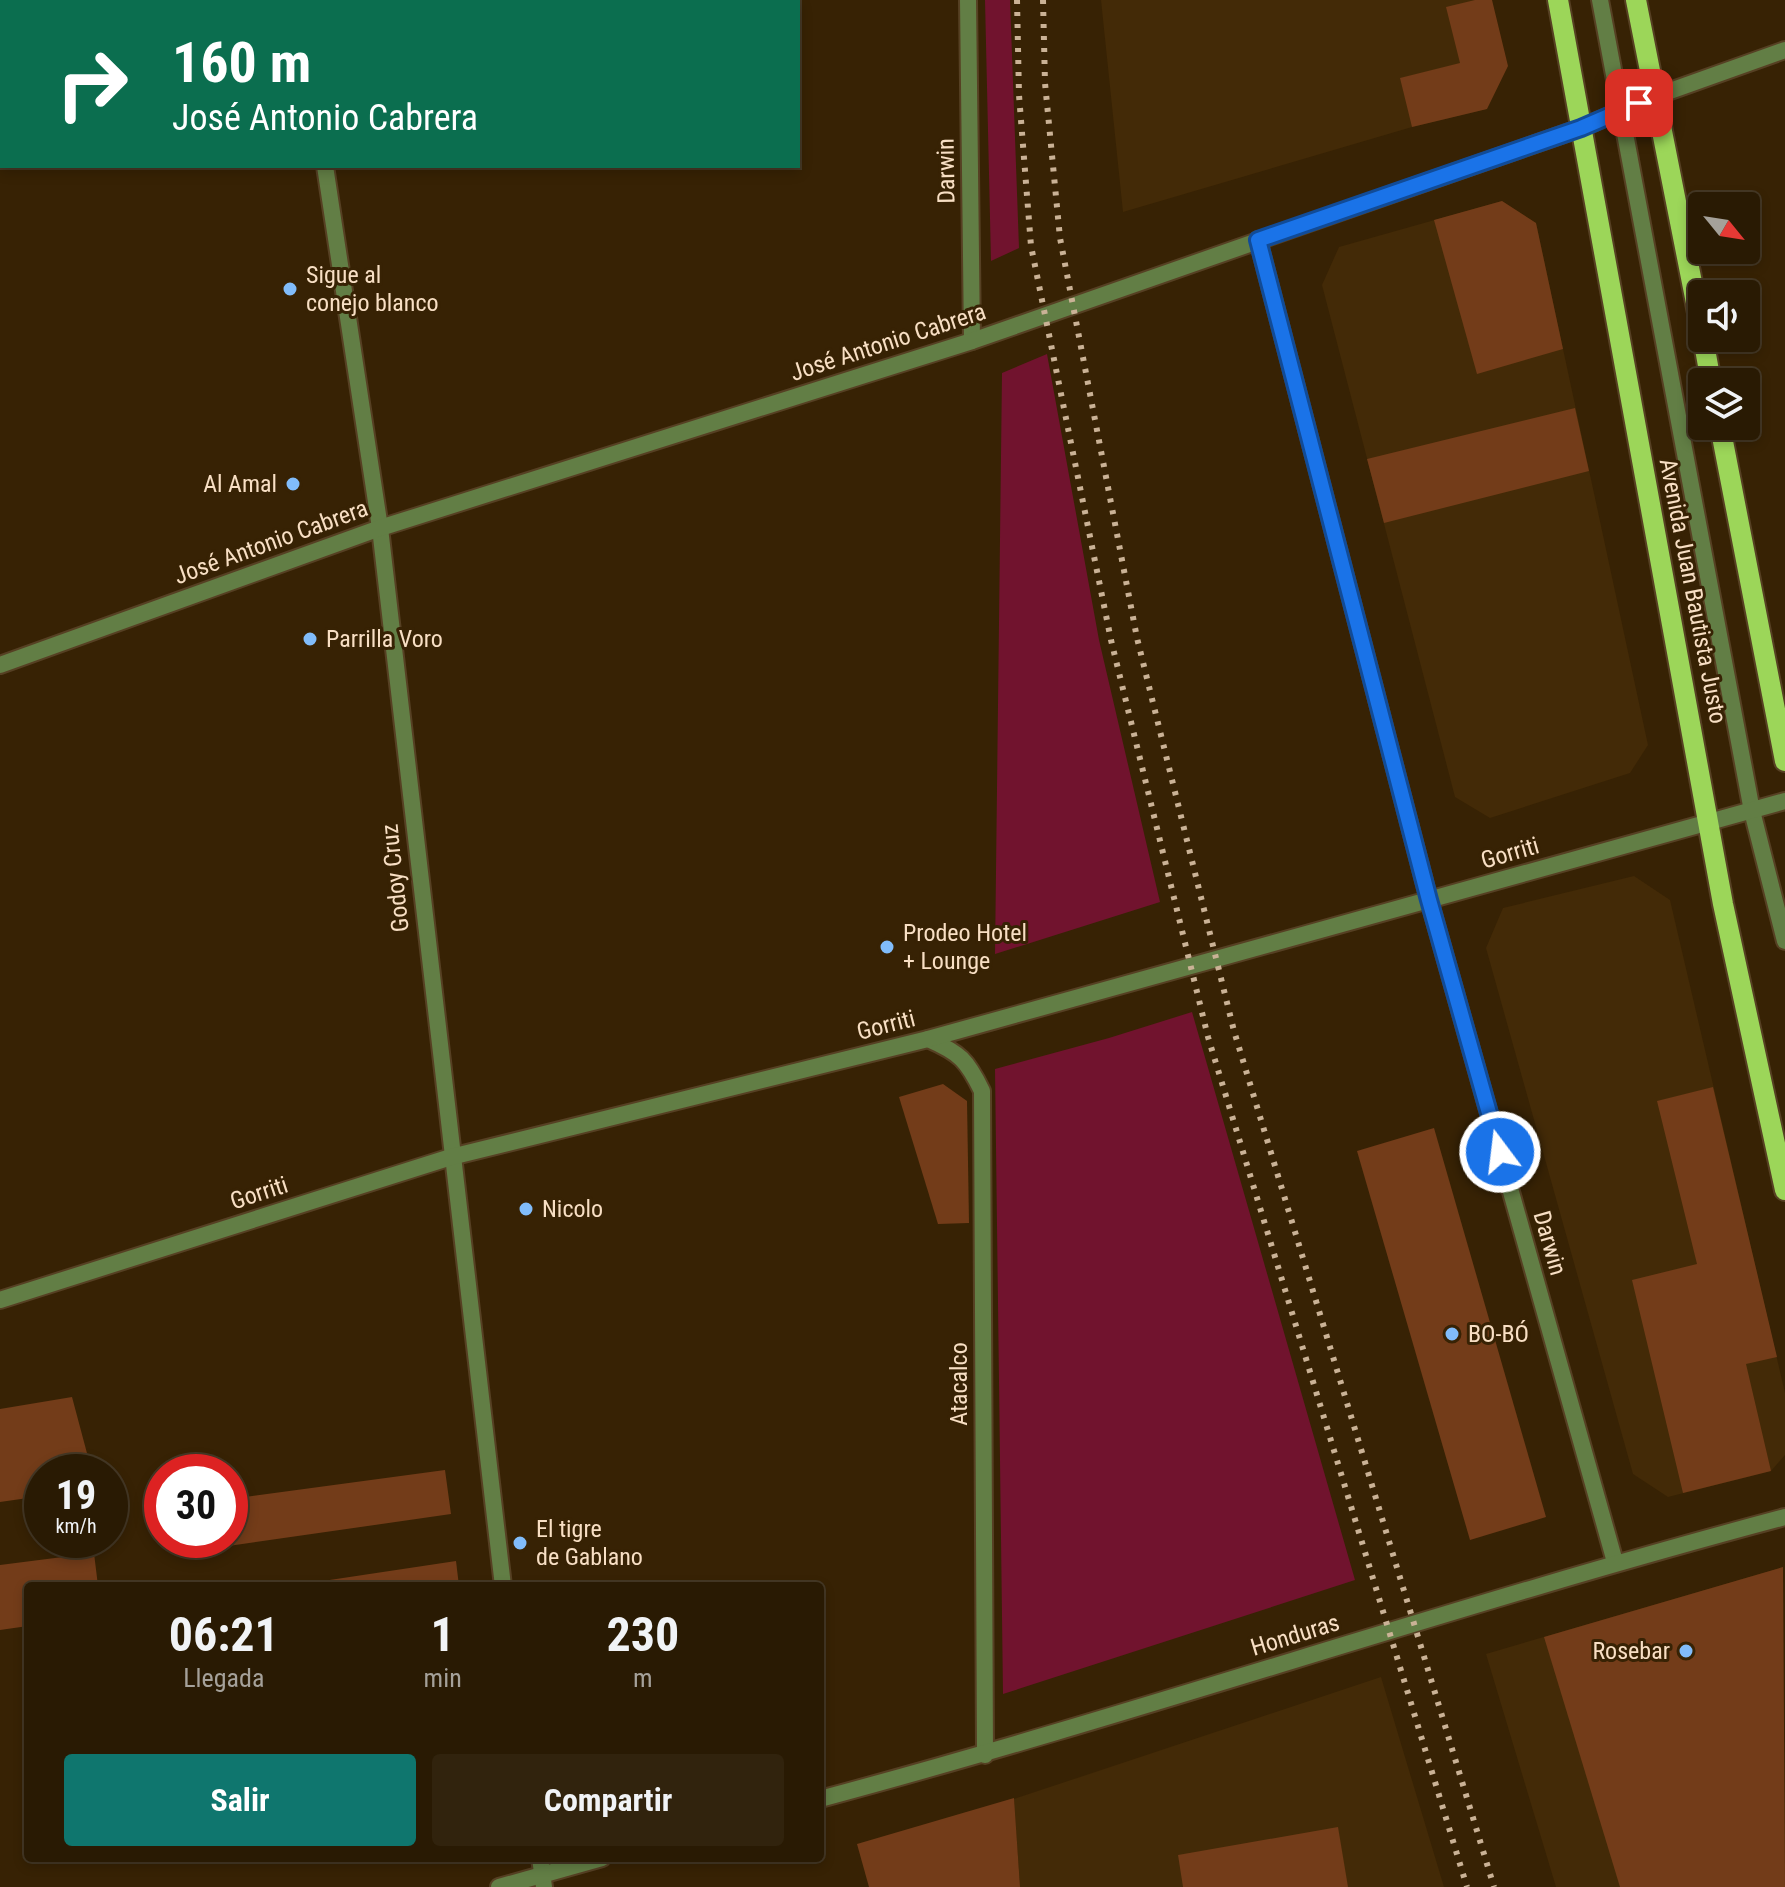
<!DOCTYPE html>
<html lang="es">
<meta charset="utf-8">
<style>
body{margin:0;font-family:"Roboto Condensed",sans-serif;background:#31230d;color:#f1f3f6;height:100vh;display:flex;flex-direction:column;font-size:30px;white-space:nowrap}
*{box-sizing:border-box;margin:0}
p{font-size:26px;color:#a5a19a}
.icon{flex:none;width:44px;height:44px;fill:none;stroke:currentColor;stroke-width:2;stroke-linecap:round;stroke-linejoin:round}
.map{position:relative;flex:1;overflow:hidden}
.details{position:absolute;left:24px;top:1582px;width:800px;height:280px;display:flex;flex-direction:column;background:#291a03;border-radius:8px;box-shadow:0 4px 12px #0003,0 0 0 2px #453825}
.details>*{flex:none}
.top-card{position:absolute;left:0px;top:0px;width:800px;height:168px;box-shadow:0 4px 12px #0003,0 0 0 2px #453825;background:#0b6e4f;color:#fff;overflow:hidden}
.needle{width:52px;rotate:120deg}
.buttons{position:absolute;left:1688px;top:192px;display:grid;gap:16px}
.buttons a{display:grid;place-items:center;width:72px;height:72px;border-radius:8px;background:#291a03;box-shadow:0 4px 12px #0003,0 0 0 2px #453825;font-size:40px}
.speed{position:absolute;left:24px;top:1454px;display:flex;gap:16px;font-size:40px;font-weight:700;text-align:center}
.speed>*{display:grid;place-content:center;width:104px;height:104px;border-radius:50%;background:#291a03;box-shadow:0 4px 12px #0003,0 0 0 2px #453825;line-height:1}
.speed small{font-size:20px;font-weight:400}
.speed .limit{border:12px solid #d22;background:#fff;color:#111}
.pin{position:absolute;display:grid;place-items:center;width:68px;height:68px;color:#fff;margin:-34px;border-radius:16px;box-shadow:0 4px 12px #0006}
.me{position:absolute;width:88px;margin:-44px;rotate:345deg;stroke-linejoin:round;filter:drop-shadow(0 0 6px #0008)}
.turn{display:flex;align-items:center;gap:28px;height:168px;padding:0 40px;font-size:36px}
.turn .icon{width:104px;height:104px;stroke-width:2.5}
.turn b{display:block;font-size:56px;line-height:68px}
.eta{display:flex;justify-content:space-evenly;align-items:center;height:136px;text-align:center}
.eta b{font-size:48px;font-weight:700;line-height:56px}
.primary-button{display:flex;gap:16px;margin-top:auto;padding:16px 40px}
.primary-button a{flex:1;height:92px;border-radius:8px;background:#0f766e;color:#fff;font-size:32px;font-weight:700;line-height:92px;text-align:center}
.primary-button a+a{background:#31230d;color:#f1f3f6}
.map>svg:first-child{display:block}
.built{fill:#432a07}
.green{fill:#71132e}
.building{fill:#733c19}
.lines{fill:none;stroke-linecap:round;stroke-linejoin:round}
.lane-casing{stroke:#564023;stroke-width:20}
.street-casing{stroke:#564023;stroke-width:20}
.primary-casing{stroke:#564023;stroke-width:24}
.lane{stroke:#627e45;stroke-width:16}
.street{stroke:#627e45;stroke-width:16}
.primary{stroke:#9cd659;stroke-width:20}
.rail{stroke:#cab296;stroke-width:6;stroke-dasharray:4 8;stroke-linecap:butt}
.route-casing{stroke:#114b97;stroke-width:20}
.route{stroke:#1a73e8;stroke-width:14}
.poi-dot{fill:#81bcfa;stroke:#372204;stroke-width:3}
.labels{text-anchor:middle;stroke-width:6;stroke-linejoin:round;paint-order:stroke}
.street-label{font-size:24px;fill:#f8dfc4;stroke:#372204}
.poi-label{font-size:24px;fill:#f8dfc4;stroke:#372204;text-anchor:start}
</style>
<div class="map">
<svg width="1785" height="1887" viewBox="0 0 1785 1887">
<rect width="100%" height="100%" fill="#372204"/>
<!-- built -->
<g class="built">
<path d="M1101 0H1492L1487 109 1412 127 1123 212Z"/>
<path d="M1502 201 1536 223 1648 745 1630 773 1490 818 1455 797 1322 285 1339 247Z"/>
<path d="M1634 876 1670 900 1785 1393V1455L1771 1471 1668 1497 1633 1474 1486 948 1503 908Z"/>
<path d="M1783 1567 1785 1887H1556L1486 1654Z"/>
<path d="M1381 1677 1444 1887H1020L1014 1799Z"/>
</g>
<!-- green -->
<g class="green">
<path d="M985 0H1010L1019 248 991 261Z"/>
<path d="M1047 354 1099 640 1160 902 995 954 1002 373Z"/>
<path d="M1192 1012 1355 1580 1003 1694 995 1069 1109 1038Z"/>
</g>
<!-- building -->
<g class="building">
<path d="M1475 0H1492L1508 66 1487 109 1412 127 1400 78 1460 63 1446 7Z"/>
<path d="M1502 201 1536 223 1563 349 1477 374 1434 220Z"/>
<path d="M1575 408 1589 471 1384 523 1367 459Z"/>
<path d="M943 1084 967 1101 969 1223 938 1224 899 1097Z"/>
<path d="M1713 1087 1777 1357 1746 1364 1771 1471 1683 1493 1632 1280 1697 1264 1657 1101Z"/>
<path d="M1434 1128 1546 1517 1470 1540 1357 1151Z"/>
<path d="M72 1397 92 1472H42V1496L0 1502V1409Z"/>
<path d="M445 1470 451 1514 201 1550 200 1540H230V1499Z"/>
<path d="M94 1553 98 1586H28V1626L0 1630V1565Z"/>
<path d="M456 1561 459 1586H304L303 1584Z"/>
<path d="M1783 1567 1785 1887H1620L1544 1637Z"/>
<path d="M1014 1798 1020 1887H869L857 1844Z"/>
<path d="M1338 1827 1348 1887H1183L1178 1855Z"/>
</g>
<g class="lines">
<!-- lane casing -->
<g class="lane-casing">
<path id="lane" d="M1600 0 1752 811 1785 941"/>
</g>
<!-- street casing -->
<g class="street-casing">
<g id="street">
<path d="M300 0V2"/>
<path d="M968 0 972 341"/>
<path d="M325 166 380 528 503 1586"/>
<path d="M1258 240 1429 900 1615 1562"/>
<path d="M0 665 380 528 972 341 1581 128 1656 96 1785 50"/>
<path d="M928 1039C960 1053 967 1060 982 1091L985 1755"/>
<path d="M0 1300 451 1157 928 1039 1785 801"/>
<path d="M820 1799C1144 1712 1461 1603 1785 1517"/>
<path d="M540 1858 544 1887"/>
<path d="M499 1887 602 1858"/>
</g>
</g>
<!-- primary casing -->
<g class="primary-casing">
<g id="primary">
<path d="M1558 0 1723 904 1785 1190"/>
<path d="M1636 0 1702 333"/>
<path d="M1703 338 1711 382"/>
<path d="M1720 426 1785 761"/>
</g>
</g>
<!-- lane -->
<use href="#lane" class="lane"/>
<!-- street -->
<use href="#street" class="street"/>
<!-- primary -->
<use href="#primary" class="primary"/>
<!-- rail -->
<g class="rail">
<path d="M1017 0 1019 95 1031 246 1111 640 1208 1037 1467 1887"/>
<path d="M1043 0 1045 83 1060 238 1137 638 1234 1031 1494 1887"/>
</g>
</g>
<g class="lines">
<!-- route casing -->
<g class="route-casing">
<path id="route" d="M1500 1152 1429 900 1258 240 1581 128 1639 103"/>
</g>
<!-- route -->
<use href="#route" class="route"/>
</g>
<!-- markers -->
<g class="poi-dot">
<circle cx="290" cy="289" r="8"/>
<circle cx="293" cy="484" r="8"/>
<circle cx="310" cy="639" r="8"/>
<circle cx="887" cy="947" r="8"/>
<circle cx="526" cy="1209" r="8"/>
<circle cx="1452" cy="1334" r="8"/>
<circle cx="520" cy="1543" r="8"/>
<circle cx="1686" cy="1651" r="8"/>
</g>
<g class="labels">
<!-- street labels -->
<g class="street-label">
<text transform="translate(946 171) rotate(-91)" y="8">Darwin</text>
<text transform="translate(888 342) rotate(-18)" y="8">José Antonio Cabrera</text>
<text transform="translate(271 542) rotate(-20)" y="8">José Antonio Cabrera</text>
<text transform="translate(1693 591) rotate(79)" y="8">Avenida Juan Bautista Justo</text>
<text transform="translate(1510 853) rotate(-16)" y="8">Gorriti</text>
<text transform="translate(395 878) rotate(-96)" y="8">Godoy Cruz</text>
<text transform="translate(886 1025) rotate(-14)" y="8">Gorriti</text>
<text transform="translate(259 1193) rotate(-18)" y="8">Gorriti</text>
<text transform="translate(1550 1243) rotate(74)" y="8">Darwin</text>
<text transform="translate(959 1384) rotate(-90)" y="8">Atacalco</text>
<text transform="translate(1295 1635) rotate(-17)" y="8">Honduras</text>
</g>
<!-- poi labels -->
<g class="poi-label">
<text x="306" y="283">Sigue al<tspan x="306" dy="28">conejo blanco</tspan></text>
<text x="277" y="492" text-anchor="end">Al Amal</text>
<text x="326" y="647">Parrilla Voro</text>
<text x="903" y="941">Prodeo Hotel<tspan x="903" dy="28">+ Lounge</tspan></text>
<text x="542" y="1217">Nicolo</text>
<text x="1468" y="1342">BO-BÓ</text>
<text x="536" y="1537">El tigre<tspan x="536" dy="28">de Gablano</tspan></text>
<text x="1670" y="1659" text-anchor="end">Rosebar</text>
</g>
</g>
</svg>
<div class="buttons">
<a><svg class="needle" viewBox="-14 -14 28 28"><path d="M0-13l5 13h-10z" fill="#e53935"/><path d="M0 13l5-13h-10z" fill="#a5a19a"/></svg></a>
<a><svg class="icon" aria-label="sound" viewBox="0 0 24 24"><path d="M4 9h4l5-4v14l-5-4H4zM17 9q2 3 0 6"/></svg></a>
<a><svg class="icon" aria-label="layers" viewBox="0 0 24 24"><path d="M12 4l9 5-9 5-9-5zM3 14l9 5 9-5"/></svg></a>
</div>
<div class="speed"><div>19<small>km/h</small></div><div class="limit">30</div></div>
<div class="pin" style="left:1639px;top:103px;background:#d93025"><svg class="icon" aria-label="arrive" viewBox="0 0 24 24"><path d="M6 21V4h12l-3 4 3 4H6"/></svg></div>
<svg class="me" style="left:1500px;top:1152px" viewBox="-20 -20 40 40"><circle r="17" fill="#1a73e8" stroke="#fff" stroke-width="3"/><path d="M0-11L8 9 0 5-8 9z" fill="#fff"/></svg>
<div class="top-card">
<div class="turn"><svg class="icon" aria-label="right" viewBox="0 0 24 24"><path d="M7 20v-9h11M14 6l5 5-5 5"/></svg><div><b>160 m</b>José Antonio Cabrera</div></div>
</div>
<section class="details">
<div class="eta">
<div><b>06:21</b><p>Llegada</p></div>
<div><b>1</b><p>min</p></div>
<div><b>230</b><p>m</p></div>
</div>
<div class="primary-button"><a>Salir</a><a>Compartir</a></div>
</section>
</div>
